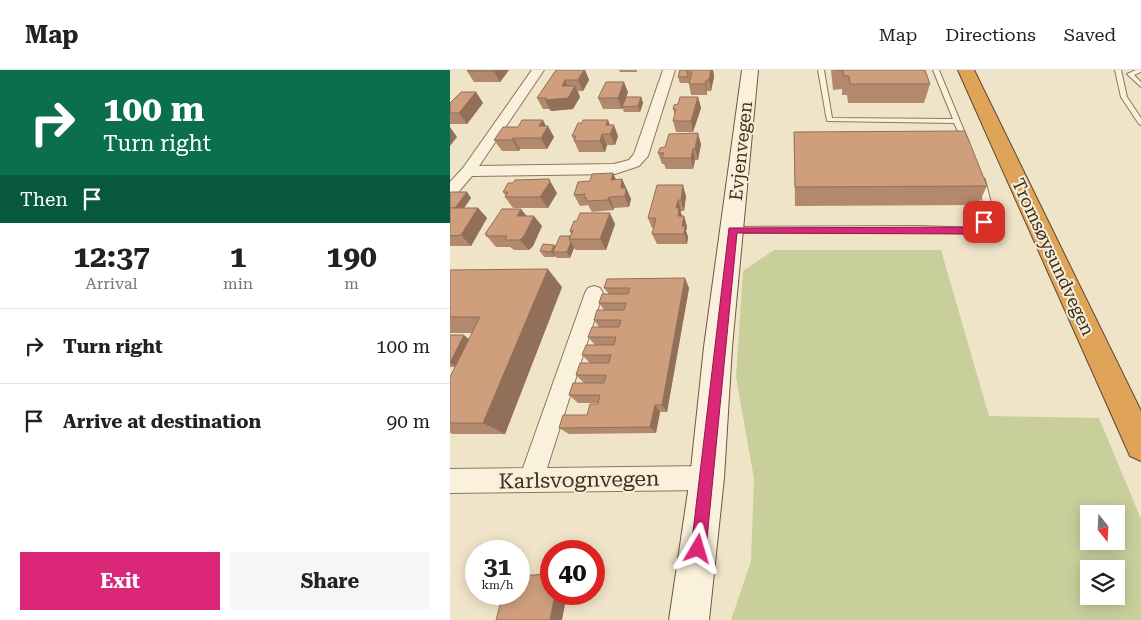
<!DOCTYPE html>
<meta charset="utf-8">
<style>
body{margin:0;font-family:"Roboto Serif",serif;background:#f6f6f6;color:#222;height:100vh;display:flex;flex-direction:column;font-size:19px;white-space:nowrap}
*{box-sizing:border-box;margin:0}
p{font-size:16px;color:#767676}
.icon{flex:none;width:28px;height:28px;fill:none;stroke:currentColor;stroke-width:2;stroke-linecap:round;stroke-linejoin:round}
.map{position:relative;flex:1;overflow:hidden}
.sheet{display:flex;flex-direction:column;background:#fff;width:450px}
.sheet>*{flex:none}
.guide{background:#0b6e4f;color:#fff;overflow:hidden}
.needle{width:32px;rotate:162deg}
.tools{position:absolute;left:630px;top:435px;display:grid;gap:10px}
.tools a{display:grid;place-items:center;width:45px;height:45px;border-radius:0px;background:#fff;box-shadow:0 2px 12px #0003;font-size:25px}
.speed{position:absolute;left:15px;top:470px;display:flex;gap:10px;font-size:25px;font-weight:700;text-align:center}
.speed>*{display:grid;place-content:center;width:65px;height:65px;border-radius:50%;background:#fff;box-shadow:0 2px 12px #0003;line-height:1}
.speed small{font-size:12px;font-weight:400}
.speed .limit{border:8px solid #d22;background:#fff;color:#111}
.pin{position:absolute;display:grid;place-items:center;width:42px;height:42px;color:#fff;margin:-21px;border-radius:10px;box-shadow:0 2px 8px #0006}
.me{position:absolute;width:55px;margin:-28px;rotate:7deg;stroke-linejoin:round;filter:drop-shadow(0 0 4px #0008)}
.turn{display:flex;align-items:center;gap:18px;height:105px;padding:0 20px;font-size:22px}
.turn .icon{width:65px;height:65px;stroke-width:2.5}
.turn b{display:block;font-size:35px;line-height:42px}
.then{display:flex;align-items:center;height:48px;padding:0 20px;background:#0003;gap:10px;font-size:19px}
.eta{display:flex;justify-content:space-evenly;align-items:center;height:85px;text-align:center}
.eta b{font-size:30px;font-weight:700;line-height:35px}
.button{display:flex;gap:10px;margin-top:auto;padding:10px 20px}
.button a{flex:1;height:58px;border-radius:0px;background:#db2777;color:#fff;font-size:20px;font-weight:700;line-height:58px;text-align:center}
.button a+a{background:#f6f6f6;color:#222}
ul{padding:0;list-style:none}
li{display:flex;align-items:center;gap:15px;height:75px;padding:0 20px;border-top:1px solid #e0e0e0}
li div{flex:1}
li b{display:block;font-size:19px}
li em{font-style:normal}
header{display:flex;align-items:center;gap:30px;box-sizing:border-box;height:70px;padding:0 25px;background:#fff;border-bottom:1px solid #e0e0e0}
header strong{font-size:24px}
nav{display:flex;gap:28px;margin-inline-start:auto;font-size:18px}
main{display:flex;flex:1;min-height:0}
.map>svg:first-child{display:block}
.green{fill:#c9cf9b;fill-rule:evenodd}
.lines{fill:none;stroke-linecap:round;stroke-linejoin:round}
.lane-casing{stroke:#8d765c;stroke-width:2}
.street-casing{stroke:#8d765c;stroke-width:2}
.secondary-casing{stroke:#6f573f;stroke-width:2}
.highway-casing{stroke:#5b4430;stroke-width:2}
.lane{fill:#faf1dc;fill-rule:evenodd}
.street{fill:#faf1dc;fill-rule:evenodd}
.secondary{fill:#faf1dc;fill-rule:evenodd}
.highway{fill:#e0a458;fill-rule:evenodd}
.wall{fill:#b2896c}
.shaded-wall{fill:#916f58}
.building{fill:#cf9f7d;stroke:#916f58}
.route{fill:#db2777;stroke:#8e194d}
.labels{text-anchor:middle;stroke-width:4;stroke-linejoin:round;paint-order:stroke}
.street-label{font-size:18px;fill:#3d2e20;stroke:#f7eed8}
.near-street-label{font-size:21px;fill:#3d2e20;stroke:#f7eed8}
</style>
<header>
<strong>Map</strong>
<nav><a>Map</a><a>Directions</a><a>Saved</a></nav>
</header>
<main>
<section class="sheet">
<div class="guide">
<div class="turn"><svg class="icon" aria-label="right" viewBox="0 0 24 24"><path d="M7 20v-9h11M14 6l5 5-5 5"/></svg><div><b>100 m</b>Turn right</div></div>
<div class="then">Then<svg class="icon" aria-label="arrive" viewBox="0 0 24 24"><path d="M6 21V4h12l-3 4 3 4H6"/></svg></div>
</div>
<div class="eta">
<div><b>12:37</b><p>Arrival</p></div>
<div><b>1</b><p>min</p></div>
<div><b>190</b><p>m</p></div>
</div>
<ul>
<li><svg class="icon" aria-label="right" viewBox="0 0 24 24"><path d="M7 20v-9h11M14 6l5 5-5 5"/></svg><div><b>Turn right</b></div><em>100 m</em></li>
<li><svg class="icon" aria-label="arrive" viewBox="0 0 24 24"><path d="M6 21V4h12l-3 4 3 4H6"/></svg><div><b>Arrive at destination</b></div><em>90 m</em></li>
</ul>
<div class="button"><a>Exit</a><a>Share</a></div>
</section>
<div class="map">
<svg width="691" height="550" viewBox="0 0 691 550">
<rect width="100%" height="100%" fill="#f0e4c8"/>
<!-- green -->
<path class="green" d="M324 180H491L539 346 649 348 691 449V550H281L301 491 304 409 286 307 293 201ZM639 444H666V471H639ZM639 499H666V526H639Z"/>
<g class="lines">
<!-- lane casing -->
<g class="lane-casing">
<g id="lane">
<path d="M368 0H374L382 48 503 49 483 0H489L519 73 514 74 504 53 377 51Z"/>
<path d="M665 0H671L677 27 691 48V55L689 54 671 27Z"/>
<path d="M686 0H691V2L684 5 691 12V17L677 4Z"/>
<path d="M528 108H534L535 110 544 144 530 163 527 164 471 162 282 163 278 160 282 157 471 156 525 158 536 144 527 110Z"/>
</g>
</g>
<!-- street casing -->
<g class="street-casing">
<g id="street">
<path d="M82 0H94L29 96 164 94 179 90 184 84 213 0H225L198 86 189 96 165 104 22 106 5 126 0 127V112L13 98Z"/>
<path d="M144 216 150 218 153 223 97 398 257 396 266 399 269 408 266 417 257 420 0 423V399L73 398 135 223 138 218Z"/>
</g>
</g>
<!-- secondary casing -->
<g class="secondary-casing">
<path id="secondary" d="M292 0H308L282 277 274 408 259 550H219L240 408 254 277Z"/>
</g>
<!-- highway casing -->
<g class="highway-casing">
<path id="highway" d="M508 0H524L691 341V391L680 386Z"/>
</g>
<!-- lane -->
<use href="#lane" class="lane"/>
<!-- street -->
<use href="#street" class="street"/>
<!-- secondary -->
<use href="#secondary" class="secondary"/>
<!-- highway -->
<use href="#highway" class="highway"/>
</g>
<!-- wall -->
<g class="wall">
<path d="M59 0 50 12H24L17 1Z"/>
<path d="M106 0H135L139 10 133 21H128L130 27 123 39 101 41 99 39H93L87 28Z"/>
<path d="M169 0H187V2H170Z"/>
<path d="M230 0H263L264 7 261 21H257V25H241L239 14V13H230L228 7Z"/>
<path d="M381 0H475L480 14 474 33H398L397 25H392V19L383 20Z"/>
<path d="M26 22 33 33 17 54H0V33Z"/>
<path d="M178 22 176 27H191L193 33 190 42H174L172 37V39H153L148 28Z"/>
<path d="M248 27 251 38 243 62H226L223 51 225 45 223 39Z"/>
<path d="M160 55 168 66 165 75H157L155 82H129L122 66Z"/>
<path d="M96 56 104 67 97 79H70L69 81H52L44 70 68 57Z"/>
<path d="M344 62 537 116 528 135 345 136Z"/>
<path d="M251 74 248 90H245L243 99H216L214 94H212L208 83Z"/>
<path d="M172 109 181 129 179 137 164 138V140L142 142 138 135 130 136 124 125 166 110Z"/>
<path d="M17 122 21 128 14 138H28L37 148 21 176H0V123Z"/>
<path d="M53 122 107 123 98 138H63L55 127 56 126Z"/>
<path d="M236 126 234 141H231V143L232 146H234L237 157 236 161 238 167 237 174H207L202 164 204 158H202L198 148Z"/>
<path d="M76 146 92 156 83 176 79 180H64L60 177H46L35 164Z"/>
<path d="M165 154 156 180H126L124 178 120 188H107L105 186V187H94L90 181 104 175 106 176 120 166 121 164 120 161Z"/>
<path d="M0 200 112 217 55 364H3L0 363V307L5 297H0V265L19 269 22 263H0Z"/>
<path d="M157 209 239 218 217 342H210L206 363 119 364 109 358 137 345 148 334V333H128L119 325 134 313 126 305 140 293 132 285 145 275 138 267 149 257 144 250 154 240 149 233 159 224 154 218Z"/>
</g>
<!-- shaded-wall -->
<g class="shaded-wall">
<path d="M45 0H59L50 12 44 1Z"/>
<path d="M134 0H135L139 10 133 21 128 10Z"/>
<path d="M261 0H263L264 7 261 21 259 10Z"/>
<path d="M115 10 120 21 112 16Z"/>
<path d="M256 10 257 21V25L255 14Z"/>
<path d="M174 12 178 22 172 39 168 28Z"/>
<path d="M125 16 130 27 123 39 101 41 95 30Z"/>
<path d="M26 22 33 33 17 54 9 43Z"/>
<path d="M191 27 193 33 190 42 188 36Z"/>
<path d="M248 27 251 38 243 62 241 51Z"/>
<path d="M93 50 97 58 98 56 104 67 97 79 91 68 89 56Z"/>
<path d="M158 50 162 60 164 55 168 66 165 75 156 55Z"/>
<path d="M0 57 7 67 0 76Z"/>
<path d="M248 63 251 74 248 90 245 79Z"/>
<path d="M152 64 157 75 155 82 150 71Z"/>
<path d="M63 68 70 79 69 81 62 70Z"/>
<path d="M243 79 245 90 243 99 241 88Z"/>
<path d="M163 103 168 114 161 110Z"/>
<path d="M99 109 107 123 98 138 90 127Z"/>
<path d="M172 109 181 129 179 137 171 118Z"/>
<path d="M233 115 236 126 234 141 231 130Z"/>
<path d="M17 122 21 128 9 145 4 140Z"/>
<path d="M159 127 164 138V140L158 130Z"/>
<path d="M228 130 231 141V143L233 149 228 146 226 138Z"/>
<path d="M28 138 37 148 21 176 11 165Z"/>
<path d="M71 139 79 149 67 146Z"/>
<path d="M160 143 165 154 156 180 150 169Z"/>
<path d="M84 146 92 156 83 176 79 180 70 170Z"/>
<path d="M234 146 237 157 236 161 238 167 237 174 232 156Z"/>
<path d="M121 172 124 178 120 188 117 182Z"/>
<path d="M104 175 108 180 103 182 105 186V187L101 182Z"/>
<path d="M98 199 112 217 55 364 33 353Z"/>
<path d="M235 208 239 218 217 342 212 335Z"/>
<path d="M14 265 20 270 7 297 0 293Z"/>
<path d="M205 335 210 342 206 363 200 357Z"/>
<path d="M97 504H101V516L94 517Z"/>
<path d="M105 524H117L112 550H100Z"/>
</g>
<!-- building -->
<g class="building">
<path d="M18 0H45L44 1H17Z"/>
<path d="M106 0H134L128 10H115L112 16H125L118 28 95 30 97 28H87Z"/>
<path d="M230 0H237V2L238 7H228Z"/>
<path d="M237 0H261L259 10H256L255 14H239L242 2H237Z"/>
<path d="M384 0H475L480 14H400L399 6H394L393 0Z"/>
<path d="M156 12H174L168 28H148Z"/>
<path d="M11 22H26L9 43H0V33Z"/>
<path d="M176 27H191L188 36 172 37Z"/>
<path d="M230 27H248L241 51H223L226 39H223L224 35 228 34Z"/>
<path d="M72 50H93L89 56H98L91 68H63L62 70H44L53 57H68Z"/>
<path d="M133 50H158L156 55H164L160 64H152L150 71H124L126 66H122L128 53H132Z"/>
<path d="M515 61 537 116 345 117 344 62Z"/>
<path d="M248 63 245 79H243L241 88H212L214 83H208L210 78 215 77 219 64Z"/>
<path d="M163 103 161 110 172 109 171 118H176L175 126 159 127 158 130 136 131 137 128H134L135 124 124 125 128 112 140 111 142 104Z"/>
<path d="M99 109 100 112 90 127H55L58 122H53L58 113H63L65 110Z"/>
<path d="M207 115H233L231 130H228L226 138H229L228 146H234L232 156H235L234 164H202L206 148H198Z"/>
<path d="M1 122H17L5 138H0V123Z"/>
<path d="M0 138H28L11 165 0 166Z"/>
<path d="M52 139H71L67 146H84L74 166 70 170H55L57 166H36L37 164H35Z"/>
<path d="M130 143H160L150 169H119L123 161H120L124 151H127Z"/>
<path d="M110 166H120L119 169 121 172 117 182H103Z"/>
<path d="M93 174 104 175 101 182 90 181Z"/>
<path d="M98 199 33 353H0V307L30 247H0V200Z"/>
<path d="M235 208 212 335H205L200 357 109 358 113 345H137L140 334H148L150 325H119L123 313H154L156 305H126L130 293H159L161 285H132L136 275H164L166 267H138L142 257H169L171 250H144L147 240H174L176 233H149L152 224H178L180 218H154L157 209Z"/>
<path d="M0 265H14L0 293Z"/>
<path d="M97 504 94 517 101 516V524H105L100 550H46L53 524H69V506Z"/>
</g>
<!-- route -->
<path class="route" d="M534 149 538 152 530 163 527 164 287 163 256 479 253 484 248 487 243 484 241 479 279 158 524 157Z"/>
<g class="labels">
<!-- street labels -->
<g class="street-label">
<text transform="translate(291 81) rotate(-84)" y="6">Evjenvegen</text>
<text transform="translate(603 187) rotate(65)" y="6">Tromsøysundvegen</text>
</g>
<!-- near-street labels -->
<g class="near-street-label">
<text transform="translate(129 410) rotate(-1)" y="7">Karlsvognvegen</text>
</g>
</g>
</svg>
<div class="tools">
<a><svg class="needle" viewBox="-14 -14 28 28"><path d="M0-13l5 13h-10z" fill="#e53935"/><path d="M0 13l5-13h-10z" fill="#767676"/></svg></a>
<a><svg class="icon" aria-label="layers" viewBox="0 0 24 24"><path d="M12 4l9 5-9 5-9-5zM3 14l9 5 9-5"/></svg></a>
</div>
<div class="speed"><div>31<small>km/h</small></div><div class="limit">40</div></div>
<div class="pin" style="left:534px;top:152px;background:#d93025"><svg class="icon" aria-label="arrive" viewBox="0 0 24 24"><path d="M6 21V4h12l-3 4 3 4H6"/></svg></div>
<svg class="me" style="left:248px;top:479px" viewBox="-20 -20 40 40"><path d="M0-17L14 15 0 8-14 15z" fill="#db2777" stroke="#fff" stroke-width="4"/></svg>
</div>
</main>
